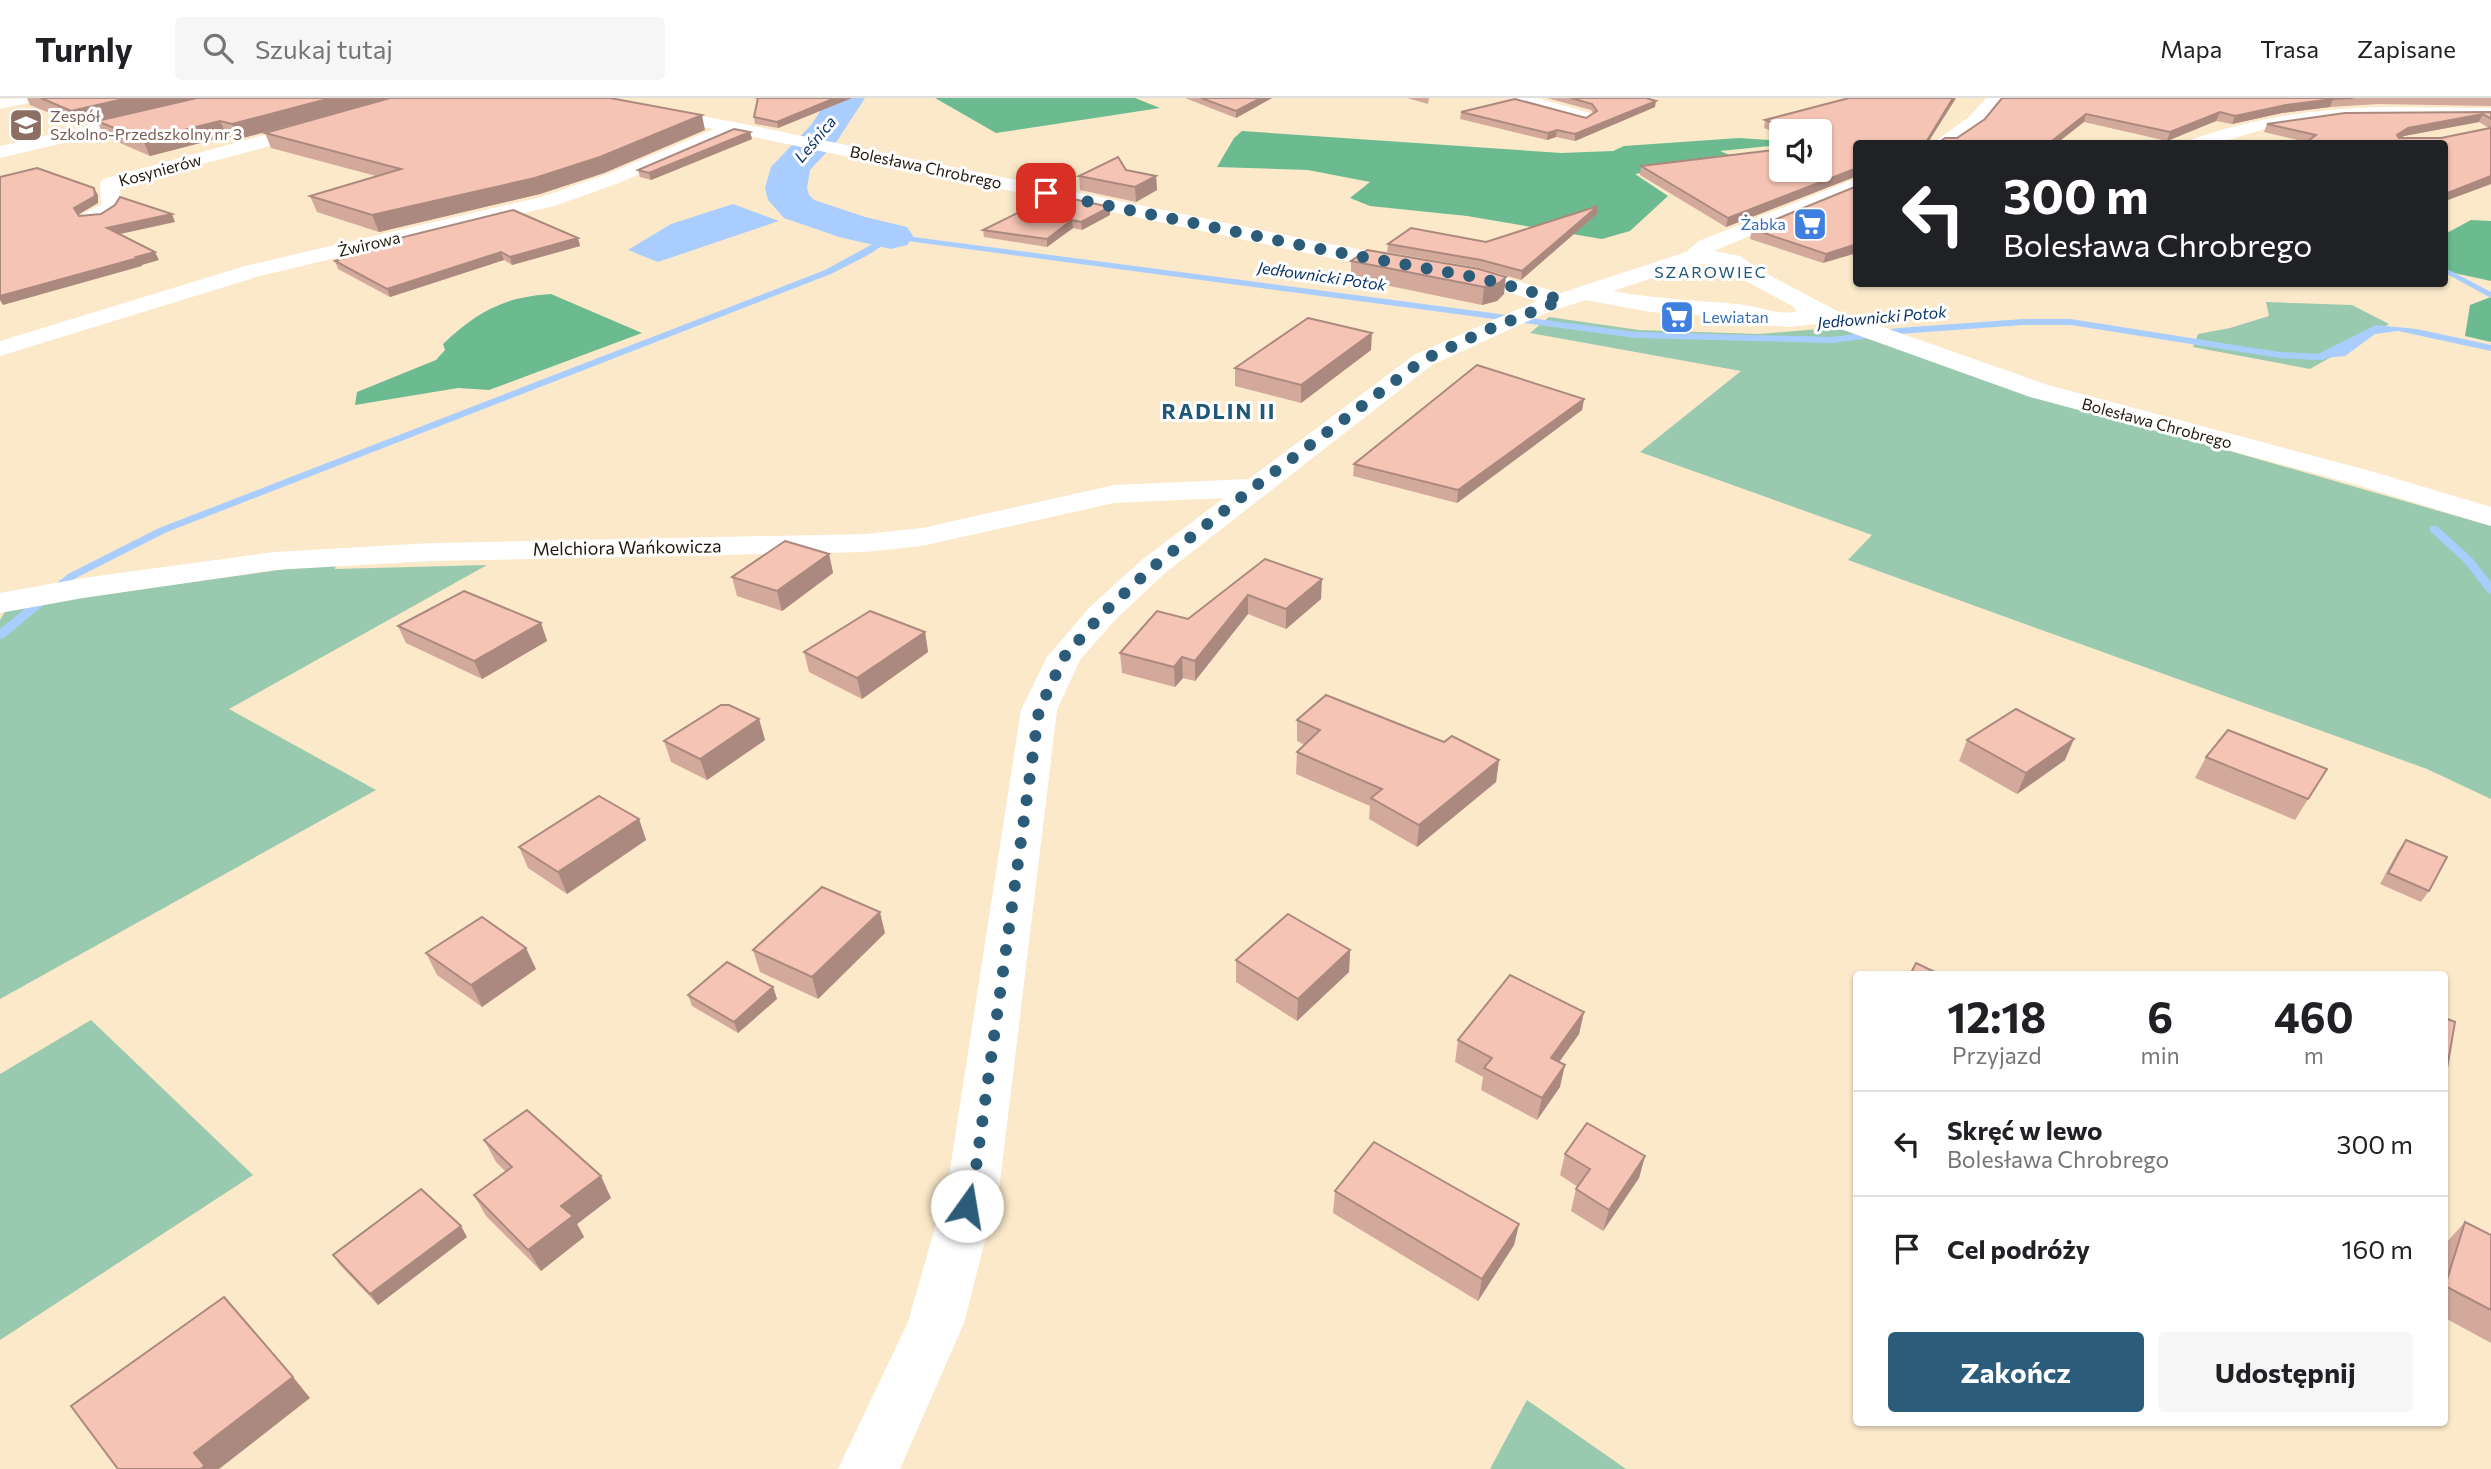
<!DOCTYPE html>
<html lang="pl">
<meta charset="utf-8">
<style>
body{margin:0;font-family:Commissioner,sans-serif;background:#f6f6f6;color:#202124;height:100vh;display:flex;flex-direction:column;font-size:26px;white-space:nowrap}
*{box-sizing:border-box;margin:0}
p{font-size:23px;color:#757577}
.icon{flex:none;width:38px;height:38px;fill:none;stroke:currentColor;stroke-width:2;stroke-linecap:round;stroke-linejoin:round}
.map{position:relative;flex:1;overflow:hidden}
.sheet{position:absolute;left:1853px;top:873px;width:595px;height:455px;display:flex;flex-direction:column;background:#fff;border-radius:7px;box-shadow:0 2px 5px #0004}
.sheet>*{flex:none}
.top-card{position:absolute;left:1853px;top:42px;width:595px;height:147px;border-radius:7px;box-shadow:0 2px 5px #0004;background:#202124;color:#fff;overflow:hidden}
.buttons{position:absolute;left:1769px;top:21px;display:grid;gap:14px}
.buttons a{display:grid;place-items:center;width:63px;height:63px;border-radius:7px;background:#fff;box-shadow:0 2px 5px #0004;font-size:35px}
.pin{position:absolute;display:grid;place-items:center;width:60px;height:60px;color:#fff;margin:-30px;border-radius:14px;box-shadow:0 4px 10px #0006}
.me{position:absolute;width:77px;margin:-38px;rotate:13deg;stroke-linejoin:round;filter:drop-shadow(0 0 5px #0008)}
.turn{display:flex;align-items:center;gap:24px;height:147px;padding:0 35px;font-size:32px}
.turn .icon{width:91px;height:91px;stroke-width:2.5}
.turn b{display:block;font-size:49px;line-height:60px}
.eta{display:flex;justify-content:space-evenly;align-items:center;height:119px;text-align:center}
.eta b{font-size:42px;font-weight:700;line-height:49px}
.button{display:flex;gap:14px;margin-top:auto;padding:14px 35px}
.button a{flex:1;height:80px;border-radius:7px;background:#2b5d7a;color:#fff;font-size:28px;font-weight:700;line-height:80px;text-align:center}
.button a+a{background:#f6f6f6;color:#202124}
ul{padding:0;list-style:none}
li{display:flex;align-items:center;gap:21px;height:105px;padding:0 35px;border-top:2px solid #e0e0e0}
li div{flex:1}
li b{display:block;font-size:26px}
li em{font-style:normal}
header{display:flex;align-items:center;gap:42px;box-sizing:border-box;height:98px;padding:0 35px;background:#fff;border-bottom:2px solid #e0e0e0}
header strong{font-size:33px}
nav{display:flex;gap:38px;margin-inline-start:auto;font-size:24px}
.search{width:490px;height:63px;background:#f6f6f6;display:flex;align-items:center;gap:18px;box-sizing:border-box;padding:0 24px;border-radius:7px;color:#757577;font-size:26px}
.map>svg:first-child{display:block}
.green{fill:#99c9ae}
.forest{fill:#6bba90}
.water{fill:#aacdff}
.lines{fill:none;stroke-linecap:round;stroke-linejoin:round}
.stream{fill:#aacdff;fill-rule:evenodd}
.river{fill:#aacdff;fill-rule:evenodd}
.minor{fill:#fff;fill-rule:evenodd}
.wall{fill:#d3a99c;fill-rule:evenodd}
.shaded-wall{fill:#ac897f}
.building{fill:#f5c4b5;stroke:#ac897f;stroke-width:2}
.route{stroke:#2b5d7a;stroke-width:12;stroke-dasharray:0 21.6}
.labels{text-anchor:middle;stroke-width:6;stroke-linejoin:round;paint-order:stroke}
.far-education-label{font-size:16px;fill:#785e54;stroke:#fff;text-anchor:start}
.far-water-label{font-size:16px;font-style:italic;fill:#093268;stroke:#fff}
.far-street-label{font-size:16px;fill:#1f180d;stroke:#fff}
.far-shop-label{font-size:16px;fill:#366cbe;stroke:#fff;text-anchor:end}
.far-neighbourhood-label{font-size:16px;letter-spacing:2px;fill:#1f5879;stroke:#fff}
.street-label{font-size:18px;fill:#1f180d;stroke:#fff}
.far-district-label{font-size:21px;font-weight:bold;letter-spacing:2px;fill:#1f5879;stroke:#fff}
</style>
<header>
<strong>Turnly</strong>
<div class="search"><svg class="icon" aria-label="search" viewBox="0 0 24 24"><circle cx="10" cy="10" r="6"/><path d="M15 15l6 6"/></svg>Szukaj tutaj</div>
<nav><a>Mapa</a><a>Trasa</a><a>Zapisane</a></nav>
</header>
<div class="map">
<svg width="2491" height="1371" viewBox="0 0 2491 1371">
<rect width="100%" height="100%" fill="#fbe9ca"/>
<!-- green -->
<g class="green">
<path d="M2266 204 2352 207 2389 226 2310 271 2193 249 2198 236 2230 230 2269 218Z"/>
<path d="M1549 219 1639 232 1759 236 1843 229 2004 288 2491 428V701L2427 671 1848 462 1872 437 1640 354 1741 273 1530 235Z"/>
<path d="M337 464 335 471 487 467 229 611 376 692 0 901V522L7 510Z"/>
<path d="M91 922 253 1077 0 1242V976Z"/>
<path d="M1527 1302 1626 1371H1490Z"/>
</g>
<!-- forest -->
<g class="forest">
<path d="M935 0H1135L1160 10 996 35Z"/>
<path d="M1242 33 1561 55 1613 53 1624 48 1739 40 1782 43 1781 47 1720 53 1732 58 1696 67 1635 76 1668 98 1630 133 1602 141 1467 118 1370 108 1350 100 1370 84 1308 72 1217 69 1234 40Z"/>
<path d="M2471 122 2491 123V183L2445 173V136Z"/>
<path d="M551 196 642 235 489 292 458 290 355 307 357 294 436 262 445 252 443 246C477 214 503 199 551 196Z"/>
<path d="M2491 199V244L2465 238 2470 207Z"/>
</g>
<!-- water -->
<g class="water">
<path d="M733 106 779 123 658 164 628 152 671 126Z"/>
<path d="M2376 227 2417 231 2491 247V253L2398 233 2375 236 2345 258 2306 262Z"/>
</g>
<g class="lines">
<!-- stream -->
<g class="stream">
<path d="M891 136 1636 234 1832 239 1899 230 2023 221H2071L2279 254 2323 256 2328 259 2323 262 2279 260 2071 227H2023L1899 236 1832 245 1636 240 892 141 870 156 831 176 167 434 76 480 4 540 0 541V531L68 476 159 430 825 172Z"/>
<path d="M2445 170 2491 194V200L2445 175Z"/>
<path d="M2434 428 2438 429 2473 461 2491 484V496L2487 494 2465 465 2430 433V429Z"/>
</g>
<!-- river -->
<path class="river" d="M829 0H865L837 43 810 72 807 90 809 97 814 102 865 119 907 129 913 138 907 147 891 151 839 139 784 120 768 102 765 90 771 69 811 27Z"/>
<!-- minor -->
<g class="minor">
<path d="M35 0 33 4 0 11V1Z"/>
<path d="M211 0H241L233 5 0 60V48Z"/>
<path d="M400 0H425L423 4 378 19 120 88 121 108C112 120 97 127 83 123L80 119 83 115 101 107 100 85 103 81Z"/>
<path d="M570 0H605L734 24 1330 146 1480 173 1561 195 1686 154 1699 143 1857 80V93L1714 153 1740 158 1758 171 1837 213 2048 287 2374 374 2491 409V428L2354 386 2030 299 1824 225 1789 229 1766 227 1740 220 1650 214 1586 202 1546 215 1432 267 1165 475 1114 523 1080 562 1057 612 1000 1084 964 1225 900 1371H838L908 1224 948 1084 1021 612 1047 559 1090 509 1143 461 1224 400 1114 405 922 448 865 454 432 463 274 472 83 500 0 515V495L83 480 274 454 432 445 865 436 922 430 1114 387 1249 381 1414 257 1537 203 1478 186 1330 160 735 35 619 85 554 108 260 178 0 258V243L245 168 541 99 605 77 714 31 578 5ZM1696 166 1725 168 1742 181 1794 209 1796 214C1775 217 1757 208 1737 206 1695 202 1654 201 1613 193Z"/>
<path d="M1511 0H1537L1590 15 1593 19 1584 24 1513 4Z"/>
<path d="M1986 0H2003L1981 27 1953 46H1931L1969 19Z"/>
<path d="M2378 9 2491 10V20L2341 21 2268 30 2215 46H2187L2190 42C2252 20 2313 11 2378 9Z"/>
</g>
</g>
<!-- wall -->
<g class="wall">
<path d="M27 0H390L239 41 227 38 150 58 104 38 97 23 79 27 30 7Z"/>
<path d="M753 0H852L778 30 755 26 754 19 757 1Z"/>
<path d="M1185 0H1272L1236 20Z"/>
<path d="M1407 0H1429L1428 6Z"/>
<path d="M1547 0H1646L1655 9 1575 43 1556 39 1547 42 1460 21 1461 14 1586 20 1593 15 1591 12Z"/>
<path d="M1849 0H1956L1927 46H1857V78L1726 129 1640 77 1641 68 1782 51V72H1820V33H1782V37L1764 30 1765 22Z"/>
<path d="M2002 0H2491V8L2378 6 2330 9 2282 15 2232 26 2216 23 2167 43 2084 24 1957 40 1985 21Z"/>
<path d="M2491 14V86L2445 103V46L2306 44 2264 34 2267 26ZM2479 24 2489 30 2441 40H2401L2404 38Z"/>
<path d="M705 32 604 75 540 96 379 134 317 114 310 98 376 78 271 50 265 35Z"/>
<path d="M750 34 752 41 651 82 640 79 638 72Z"/>
<path d="M1126 72 1156 78 1157 92 1136 104 1080 92 1079 78Z"/>
<path d="M1857 88 1823 165 1750 141 1752 131Z"/>
<path d="M1598 108 1597 116 1521 182 1480 170 1387 154 1388 146 1486 144Z"/>
<path d="M1110 117 1082 132 1073 130 1047 149 984 139 983 132Z"/>
<path d="M578 140 580 148 512 167 504 162 390 199 338 171 335 163 350 159 347 153Z"/>
<path d="M1367 152 1504 196 1497 203 1482 207 1351 180V163Z"/>
<path d="M1371 252 1301 305 1235 288V270Z"/>
<path d="M1584 301 1582 312 1457 405 1353 378 1354 366Z"/>
<path d="M829 456 833 475 782 513 737 498 732 479Z"/>
<path d="M1265 461 1321 501 1286 531 1248 516 1195 583 1183 580 1175 589 1122 575 1120 555 1188 521Z"/>
<path d="M541 525 547 543 482 581 406 545 398 528Z"/>
<path d="M925 534 928 554 862 601 809 574 804 554Z"/>
<path d="M759 621 765 642 707 682 671 664 664 643Z"/>
<path d="M1297 622 1444 644 1499 662 1496 684 1417 749 1369 721 1370 708 1296 676 1297 654 1305 647 1297 643Z"/>
<path d="M1967 642 2065 662 2017 696 1959 663Z"/>
<path d="M2206 659 2327 671 2295 722 2195 680Z"/>
<path d="M639 721 646 742 567 796 528 770 519 749Z"/>
<path d="M2406 742 2429 793 2421 804 2380 786 2398 753Z"/>
<path d="M885 835 818 901 760 874 753 852Z"/>
<path d="M1350 852 1349 874 1297 923 1236 884V862Z"/>
<path d="M426 855 536 871 482 909 437 877Z"/>
<path d="M773 889 777 901 738 935 692 908 688 897Z"/>
<path d="M1584 914 1579 936 1559 964 1560 989 1537 1022 1481 992 1483 979 1455 964 1458 942Z"/>
<path d="M484 1042 611 1100 577 1126 584 1139 541 1173 486 1118 474 1097 506 1074 496 1064Z"/>
<path d="M1565 1056 1645 1058 1639 1080 1603 1133 1571 1113 1576 1091 1578 1089 1560 1077Z"/>
<path d="M1335 1093 1519 1126 1514 1147 1478 1203 1333 1115Z"/>
<path d="M2465 1124 2491 1137V1245L2445 1220V1146Z"/>
<path d="M467 1139 378 1207 340 1167 333 1157Z"/>
</g>
<!-- shaded-wall -->
<g class="shaded-wall">
<path d="M128 0H199L79 27 71 13Z"/>
<path d="M331 0H390L239 41 232 26Z"/>
<path d="M835 0H852L778 30 777 24Z"/>
<path d="M1261 0H1272L1236 20V13Z"/>
<path d="M1953 0H1956L1927 46H1925Z"/>
<path d="M2333 1 2330 9 2282 15 2232 26 2235 18 2286 7Z"/>
<path d="M1656 3 1655 9 1575 43V36Z"/>
<path d="M2220 14 2216 23 2167 43 2170 34Z"/>
<path d="M2086 16 2084 24 2056 46H2048Z"/>
<path d="M2483 16 2479 24 2404 38 2392 46 2397 37 2408 30Z"/>
<path d="M702 17 705 32 604 75 540 96 379 134 372 117Z"/>
<path d="M220 23 227 38 150 58 143 42Z"/>
<path d="M1557 32 1556 39 1547 42 1548 35Z"/>
<path d="M750 34 752 41 651 82 649 75Z"/>
<path d="M1857 70V78L1726 129 1728 120Z"/>
<path d="M1156 78 1157 92 1136 104 1135 89Z"/>
<path d="M2491 78V86L2445 103V96Z"/>
<path d="M94 90 98 97V105L78 117 74 110Z"/>
<path d="M1598 108 1597 116 1521 182 1522 173Z"/>
<path d="M1110 109V117L1082 132 1081 124Z"/>
<path d="M172 116 175 124 111 138 107 130Z"/>
<path d="M1072 122 1073 130 1047 149V141Z"/>
<path d="M578 140 580 148 512 167 510 159Z"/>
<path d="M1857 146V155L1823 165 1826 156Z"/>
<path d="M155 154 159 162 142 167V168L3 207 0 202V198Z"/>
<path d="M501 154 504 162 390 199 387 191Z"/>
<path d="M1506 179 1504 196 1497 203 1482 207 1484 189Z"/>
<path d="M1372 235 1371 252 1301 305V287Z"/>
<path d="M1584 301 1582 312 1457 405 1458 392Z"/>
<path d="M829 456 833 475 782 513 777 493Z"/>
<path d="M1322 481 1321 501 1286 531V511Z"/>
<path d="M1248 497V516L1195 583V563Z"/>
<path d="M541 525 547 543 482 581 474 563Z"/>
<path d="M925 534 928 554 862 601 857 580Z"/>
<path d="M1182 559 1183 580 1175 589 1174 569Z"/>
<path d="M759 621 765 642 707 682 700 661Z"/>
<path d="M2074 641 2065 662 2017 696 2026 675Z"/>
<path d="M1499 662 1496 684 1417 749 1419 727Z"/>
<path d="M639 721 646 742 567 796 558 774Z"/>
<path d="M880 814 885 835 818 901 812 879Z"/>
<path d="M526 850 536 871 482 909 471 887Z"/>
<path d="M1350 852 1349 874 1297 923 1298 901Z"/>
<path d="M773 889 777 901 738 935 734 924Z"/>
<path d="M1584 914 1579 936 1547 981 1551 960Z"/>
<path d="M1565 967 1560 989 1537 1022 1542 1000Z"/>
<path d="M1645 1058 1639 1080 1603 1133 1609 1112Z"/>
<path d="M601 1078 611 1100 577 1126 584 1139 541 1173 528 1152 561 1108Z"/>
<path d="M1519 1126 1514 1147 1478 1203 1482 1181Z"/>
<path d="M461 1128 467 1139 378 1207 370 1196Z"/>
<path d="M293 1279 310 1300 219 1371H200L194 1355Z"/>
</g>
<!-- building -->
<g class="building">
<path d="M41 0H128L71 13Z"/>
<path d="M197 0H331L232 26 220 23 143 42 97 23Z"/>
<path d="M390 0H610L702 17 600 59 535 80 372 117 310 98 401 71 265 35Z"/>
<path d="M758 0H835L777 24 754 19Z"/>
<path d="M1201 0H1261L1236 13Z"/>
<path d="M1571 0H1646L1656 3 1575 36 1557 32 1548 35 1461 14 1515 1 1586 20 1597 13 1592 6Z"/>
<path d="M1849 0H1953L1925 46H1857V70L1728 120 1641 68 1782 51V72H1820V46L1828 45 1820 42V33H1796L1765 22Z"/>
<path d="M2002 0H2353L2333 1 2286 7 2235 18 2220 14 2170 34 2086 16 2048 46H1937L1945 40H1957L1985 21Z"/>
<path d="M2491 14V21L2483 16 2408 30 2397 37 2399 40H2441L2490 30 2491 29V78L2445 96V46H2304L2316 37 2267 26 2345 15Z"/>
<path d="M734 31 750 34 649 75 638 72Z"/>
<path d="M1118 59 1126 72 1156 78 1135 89 1079 78Z"/>
<path d="M37 70 94 90 95 98 74 110 79 118 101 116 115 107 120 99 172 116 107 130 155 154 136 159 138 160 0 198V79Z"/>
<path d="M1857 88V146L1826 156 1752 131Z"/>
<path d="M1054 97 1110 109 1081 124 1072 122 1047 141 983 132Z"/>
<path d="M1598 108 1522 173 1481 162 1388 146 1411 130 1486 144Z"/>
<path d="M513 112 578 140 510 159 501 154 387 191 335 163 355 157 347 153Z"/>
<path d="M1367 152 1479 171 1506 179 1499 185 1484 189 1351 163Z"/>
<path d="M1308 220 1372 235 1301 287 1235 270Z"/>
<path d="M1477 267 1584 301 1458 392 1354 366Z"/>
<path d="M785 443 829 456 777 493 732 479Z"/>
<path d="M1265 461 1322 481 1286 511 1248 497 1195 563 1182 559 1174 569 1120 555 1157 513 1188 521Z"/>
<path d="M464 493 541 525 474 563 398 528Z"/>
<path d="M870 513 925 534 857 580 804 554Z"/>
<path d="M1326 597 1444 644 1452 638 1499 662 1419 727 1371 700 1382 691 1297 654 1320 632 1297 622Z"/>
<path d="M721 607H729L759 621 700 661 664 643Z"/>
<path d="M2016 611 2074 641 2026 675 1967 642Z"/>
<path d="M2228 632 2327 671 2308 701 2206 659Z"/>
<path d="M599 698 639 721 558 774 519 749Z"/>
<path d="M2406 742 2447 759 2429 793 2388 775Z"/>
<path d="M822 789 880 814 812 879 753 852Z"/>
<path d="M1288 816 1350 852 1298 901 1236 862Z"/>
<path d="M482 819 526 850 471 887 426 855Z"/>
<path d="M727 864 773 889 734 924 688 897Z"/>
<path d="M1916 865 1941 877H1910Z"/>
<path d="M1510 877 1584 914 1551 960 1565 967 1542 1000 1484 970 1492 960 1458 942Z"/>
<path d="M2445 920 2455 924 2445 982Z"/>
<path d="M527 1012 601 1078 561 1108 573 1118 528 1152 474 1097 512 1069 484 1042Z"/>
<path d="M1587 1025 1645 1058 1609 1112 1576 1091 1590 1071 1565 1056Z"/>
<path d="M1374 1044 1519 1126 1482 1181 1335 1093Z"/>
<path d="M421 1091 461 1128 370 1196 333 1157Z"/>
<path d="M2465 1124 2491 1137V1212L2445 1188Z"/>
<path d="M224 1199 293 1279 194 1355 205 1368 200 1371H118L71 1308Z"/>
</g>
<g class="lines">
<!-- route -->
<path class="route" d="M967 1108 974 1084 1039 612 1064 559 1102 516 1154 468 1253 390 1423 262 1487 232 1562 202 1480 180 1330 153 1046 95"/>
</g>
<!-- icons -->
<defs>
<g id="school-square" transform="scale(1.75)"><rect x="-9" y="-9" width="18" height="18" rx="4" fill="#8d6e63" stroke="#fff"/><path d="M0-5L7-2L0 1L-7-2ZM-4 1L0 2.5L4 1V4Q0 6-4 4Z" fill="#fff"/></g>
<g id="supermarket-square" transform="scale(1.75)"><rect x="-9" y="-9" width="18" height="18" rx="4" fill="#3f7fe0" stroke="#fff"/><path d="M-6-5.5h2.5l.6 2H6L4.5 2H-2.5L-4.4-4H-6ZM-1.5 3.2a1.3 1.3 0 1 0 .1 0ZM3 3.2a1.3 1.3 0 1 0 .1 0Z" fill="#fff"/></g>
</defs>
<g fill-rule="evenodd">
<use href="#school-square" x="26" y="27"/>
<use href="#supermarket-square" x="1810" y="126"/>
<use href="#supermarket-square" x="1677" y="219"/>
</g>
<g class="labels">
<!-- far-education labels -->
<g class="far-education-label">
<text x="50" y="24">Zespół<tspan x="50" dy="18">Szkolno-Przedszkolny nr 3</tspan></text>
</g>
<!-- far-water labels -->
<g class="far-water-label">
<text transform="translate(815 41) rotate(-50)" y="6">Leśnica</text>
<text transform="translate(1322 178) rotate(8)" y="6">Jedłownicki Potok</text>
<text transform="translate(1882 219) rotate(-5)" y="6">Jedłownicki Potok</text>
</g>
<!-- far-street labels -->
<g class="far-street-label">
<text transform="translate(926 69) rotate(12)" y="6">Bolesława Chrobrego</text>
<text transform="translate(160 72) rotate(-15)" y="6">Kosynierów</text>
<text transform="translate(369 146) rotate(-13)" y="6">Żwirowa</text>
<text transform="translate(2157 325) rotate(15)" y="6">Bolesława Chrobrego</text>
</g>
<!-- far-shop labels -->
<g class="far-shop-label">
<text x="1786" y="132">Żabka</text>
<text x="1702" y="225" text-anchor="start">Lewiatan</text>
</g>
<!-- far-neighbourhood labels -->
<g class="far-neighbourhood-label">
<text x="1711" y="180">SZAROWIEC</text>
</g>
<!-- street labels -->
<g class="street-label">
<text transform="translate(627 450) rotate(-1)" y="6">Melchiora Wańkowicza</text>
</g>
<!-- far-district labels -->
<g class="far-district-label">
<text x="1219" y="321">RADLIN II</text>
</g>
</g>
</svg>
<div class="buttons">
<a><svg class="icon" aria-label="sound" viewBox="0 0 24 24"><path d="M4 9h4l5-4v14l-5-4H4zM17 9q2 3 0 6"/></svg></a>
</div>
<div class="pin" style="left:1046px;top:95px;background:#d93025"><svg class="icon" aria-label="arrive" viewBox="0 0 24 24"><path d="M6 21V4h12l-3 4 3 4H6"/></svg></div>
<svg class="me" style="left:967px;top:1108px" viewBox="-20 -20 40 40"><circle r="19" fill="#fff"/><path d="M0-13L10 11 0 6-10 11z" fill="#2b5d7a"/></svg>
<div class="top-card">
<div class="turn"><svg class="icon" aria-label="left" viewBox="0 0 24 24"><path d="M17 20v-9H6M10 6l-5 5 5 5"/></svg><div><b>300 m</b>Bolesława Chrobrego</div></div>
</div>
<section class="sheet">
<div class="eta">
<div><b>12:18</b><p>Przyjazd</p></div>
<div><b>6</b><p>min</p></div>
<div><b>460</b><p>m</p></div>
</div>
<ul>
<li><svg class="icon" aria-label="left" viewBox="0 0 24 24"><path d="M17 20v-9H6M10 6l-5 5 5 5"/></svg><div><b>Skręć w lewo</b><p>Bolesława Chrobrego</p></div><em>300 m</em></li>
<li><svg class="icon" aria-label="arrive" viewBox="0 0 24 24"><path d="M6 21V4h12l-3 4 3 4H6"/></svg><div><b>Cel podróży</b></div><em>160 m</em></li>
</ul>
<div class="button"><a>Zakończ</a><a>Udostępnij</a></div>
</section>
</div>
